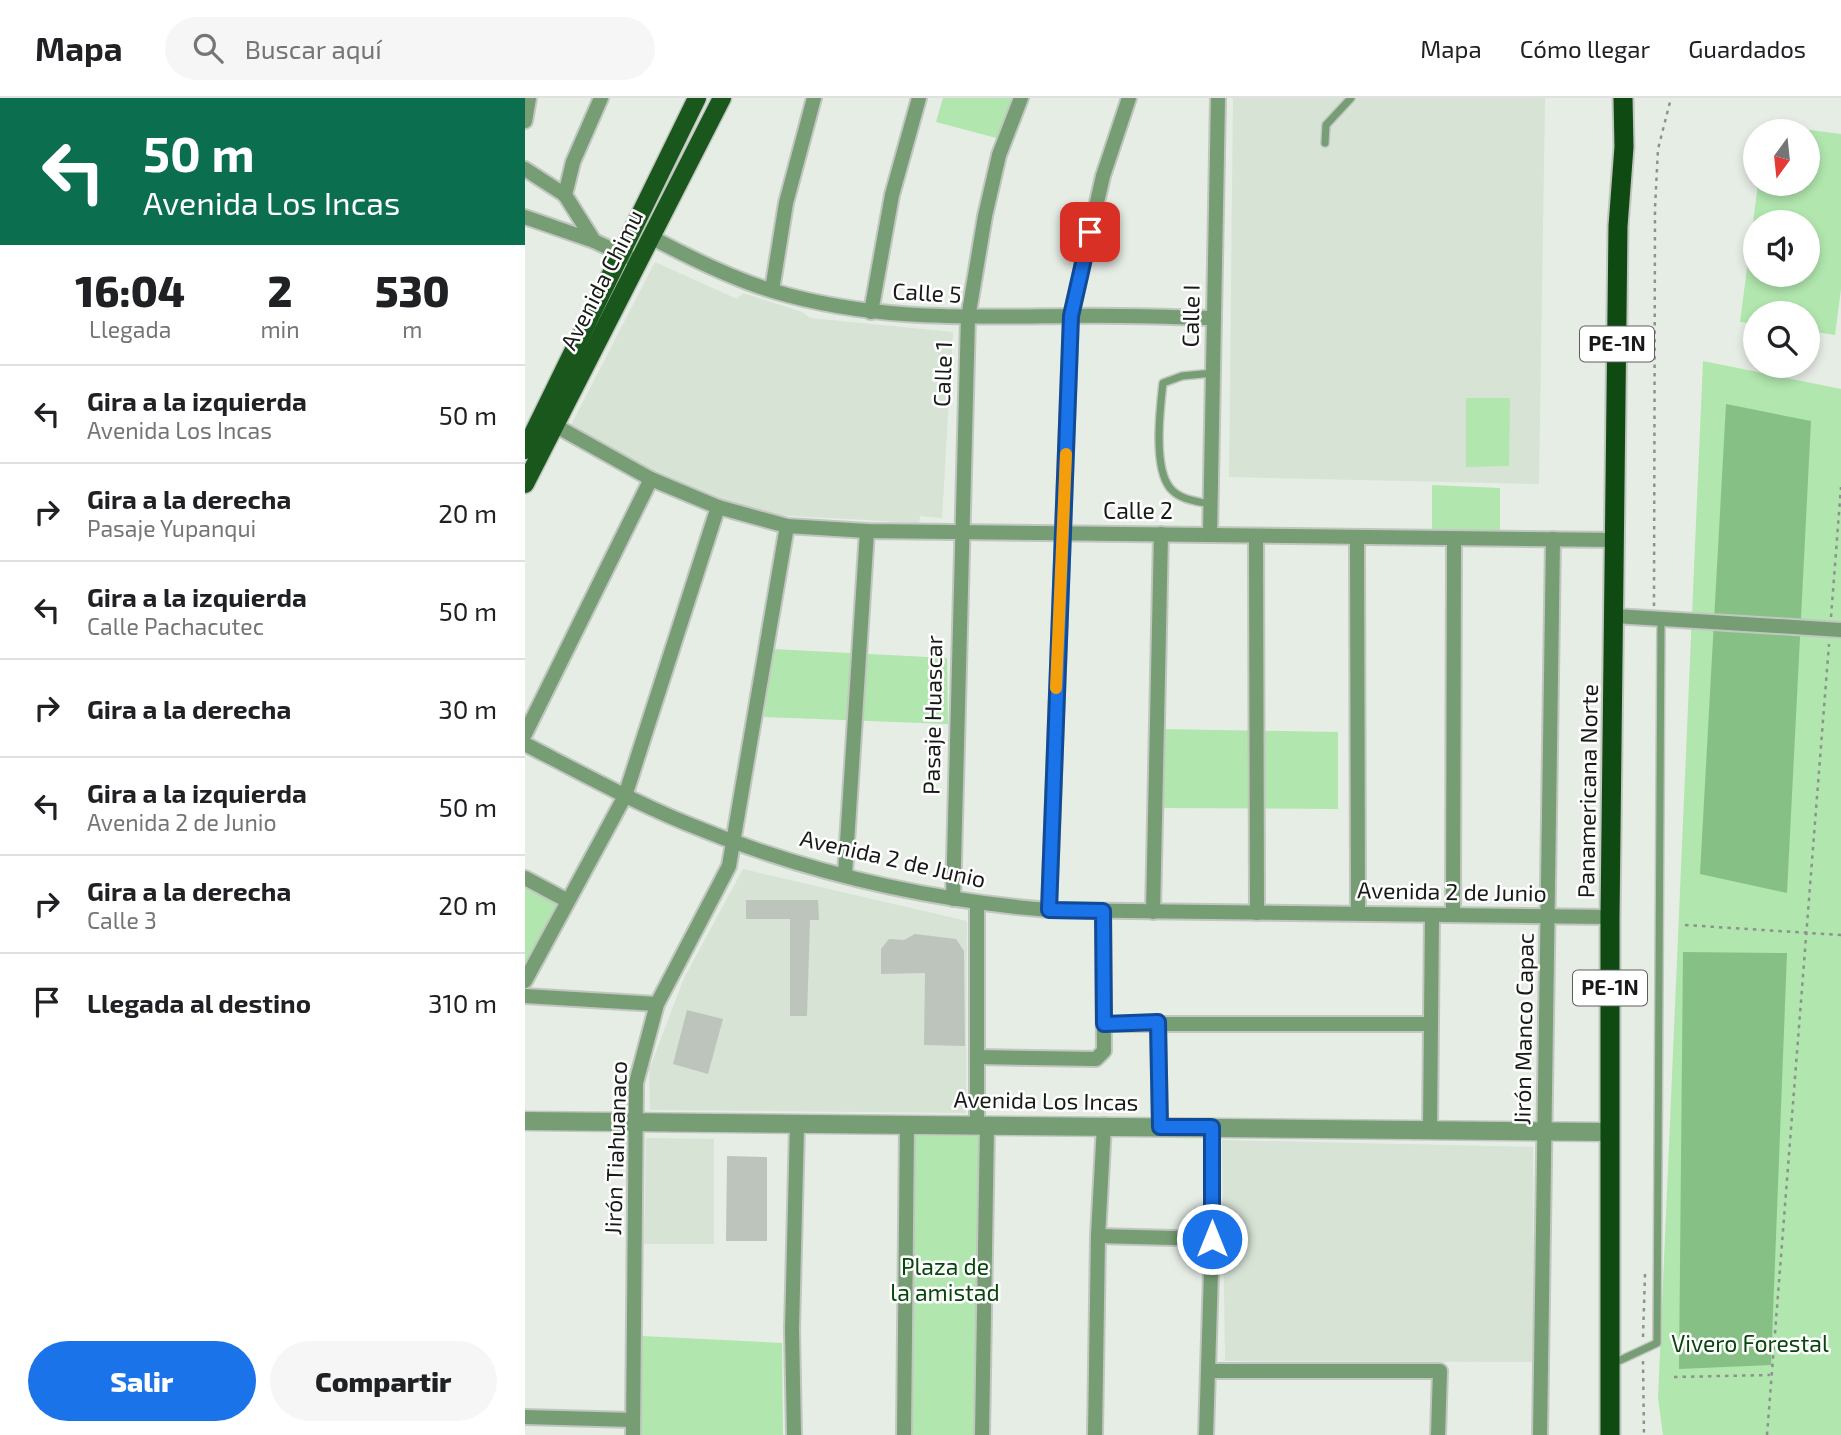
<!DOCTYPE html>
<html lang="es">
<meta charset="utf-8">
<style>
body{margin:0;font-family:"Exo 2",sans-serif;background:#f6f6f6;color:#202124;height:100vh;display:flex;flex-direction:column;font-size:26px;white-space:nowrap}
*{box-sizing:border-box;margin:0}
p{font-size:23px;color:#757577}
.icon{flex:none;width:38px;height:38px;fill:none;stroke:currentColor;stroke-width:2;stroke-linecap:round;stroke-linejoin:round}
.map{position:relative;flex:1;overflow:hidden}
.panel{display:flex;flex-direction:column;background:#fff;width:525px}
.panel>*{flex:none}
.hud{background:#0b6e4f;color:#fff;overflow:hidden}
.needle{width:46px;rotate:195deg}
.fabs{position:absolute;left:1218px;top:21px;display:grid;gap:14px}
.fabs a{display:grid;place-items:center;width:77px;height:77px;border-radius:50%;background:#fff;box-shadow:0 4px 10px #0003;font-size:35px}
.pin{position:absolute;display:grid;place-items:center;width:60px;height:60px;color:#fff;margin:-30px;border-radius:14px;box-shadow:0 4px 10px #0006}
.me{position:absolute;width:77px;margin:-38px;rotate:0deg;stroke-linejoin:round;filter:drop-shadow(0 0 5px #0008)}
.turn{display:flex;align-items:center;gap:24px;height:147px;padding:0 28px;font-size:32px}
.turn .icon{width:91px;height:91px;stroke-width:2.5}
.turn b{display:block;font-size:49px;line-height:60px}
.eta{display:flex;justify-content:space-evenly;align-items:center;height:119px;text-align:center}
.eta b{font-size:42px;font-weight:800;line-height:49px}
.cta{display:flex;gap:14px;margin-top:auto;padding:14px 28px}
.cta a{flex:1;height:80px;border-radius:42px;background:#1a73e8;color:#fff;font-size:28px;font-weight:800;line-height:80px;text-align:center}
.cta a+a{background:#f6f6f6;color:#202124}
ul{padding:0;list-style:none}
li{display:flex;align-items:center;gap:21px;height:98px;padding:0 28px;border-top:2px solid #e0e0e0}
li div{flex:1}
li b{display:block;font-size:26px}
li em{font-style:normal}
header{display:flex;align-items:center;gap:42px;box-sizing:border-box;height:98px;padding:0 35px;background:#fff;border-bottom:2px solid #e0e0e0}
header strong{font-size:33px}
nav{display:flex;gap:38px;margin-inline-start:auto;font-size:24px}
.search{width:490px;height:63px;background:#f6f6f6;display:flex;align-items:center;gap:18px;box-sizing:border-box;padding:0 24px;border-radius:38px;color:#757577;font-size:26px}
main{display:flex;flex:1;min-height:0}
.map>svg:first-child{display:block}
.built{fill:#d6e3d5}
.green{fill:#b1e6ae;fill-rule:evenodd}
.forest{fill:#87c085}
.building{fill:#bdc4bc}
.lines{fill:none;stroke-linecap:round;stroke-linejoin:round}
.service-casing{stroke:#c1c7c0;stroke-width:10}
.minor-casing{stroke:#c1c7c0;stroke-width:18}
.tertiary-casing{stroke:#c1c7c0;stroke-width:21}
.primary-casing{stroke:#c1c7c0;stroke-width:21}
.trunk-casing{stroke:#c1c7c0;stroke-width:23}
.path{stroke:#8d928d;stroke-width:2.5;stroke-dasharray:3.5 5;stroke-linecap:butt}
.service{stroke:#769d74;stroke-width:7}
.minor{stroke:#769d74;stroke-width:14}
.tertiary{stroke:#769d74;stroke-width:18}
.primary{stroke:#1a571c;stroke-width:18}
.trunk{stroke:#0f4a12;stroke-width:19}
.route-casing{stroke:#114b97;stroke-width:18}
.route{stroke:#1a73e8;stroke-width:12}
.slow{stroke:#f59e0b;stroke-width:12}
.labels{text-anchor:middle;stroke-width:5;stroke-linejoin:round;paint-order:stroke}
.shield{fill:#fff;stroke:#5d5f5d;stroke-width:2}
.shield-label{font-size:21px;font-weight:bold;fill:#181a18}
.street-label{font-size:23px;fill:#181a18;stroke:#fff}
.park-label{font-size:23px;fill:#09460d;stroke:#fff}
</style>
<header>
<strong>Mapa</strong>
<div class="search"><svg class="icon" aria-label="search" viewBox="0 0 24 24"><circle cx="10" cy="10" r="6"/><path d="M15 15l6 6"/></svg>Buscar aquí</div>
<nav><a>Mapa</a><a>Cómo llegar</a><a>Guardados</a></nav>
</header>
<main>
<section class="panel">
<div class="hud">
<div class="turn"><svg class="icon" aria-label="left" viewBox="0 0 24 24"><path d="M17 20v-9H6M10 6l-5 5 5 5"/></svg><div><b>50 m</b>Avenida Los Incas</div></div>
</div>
<div class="eta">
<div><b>16:04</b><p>Llegada</p></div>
<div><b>2</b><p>min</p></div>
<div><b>530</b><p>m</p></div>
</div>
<ul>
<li><svg class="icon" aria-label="left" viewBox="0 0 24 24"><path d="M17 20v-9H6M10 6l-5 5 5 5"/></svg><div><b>Gira a la izquierda</b><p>Avenida Los Incas</p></div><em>50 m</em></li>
<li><svg class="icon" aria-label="right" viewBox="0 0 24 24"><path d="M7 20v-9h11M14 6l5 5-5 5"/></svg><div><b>Gira a la derecha</b><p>Pasaje Yupanqui</p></div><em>20 m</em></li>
<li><svg class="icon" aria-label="left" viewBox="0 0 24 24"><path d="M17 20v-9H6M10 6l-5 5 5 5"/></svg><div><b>Gira a la izquierda</b><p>Calle Pachacutec</p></div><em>50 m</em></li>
<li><svg class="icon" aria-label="right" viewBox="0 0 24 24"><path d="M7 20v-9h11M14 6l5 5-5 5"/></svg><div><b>Gira a la derecha</b></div><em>30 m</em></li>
<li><svg class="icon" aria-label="left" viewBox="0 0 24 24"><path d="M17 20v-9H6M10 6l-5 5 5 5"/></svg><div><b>Gira a la izquierda</b><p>Avenida 2 de Junio</p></div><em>50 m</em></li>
<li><svg class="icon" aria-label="right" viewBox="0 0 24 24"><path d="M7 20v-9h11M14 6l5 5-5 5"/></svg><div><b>Gira a la derecha</b><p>Calle 3</p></div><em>20 m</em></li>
<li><svg class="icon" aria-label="arrive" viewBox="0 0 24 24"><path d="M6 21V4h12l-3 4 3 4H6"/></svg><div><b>Llegada al destino</b></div><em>310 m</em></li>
</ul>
<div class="cta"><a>Salir</a><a>Compartir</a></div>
</section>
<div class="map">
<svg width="1316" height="1337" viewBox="0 0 1316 1337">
<rect width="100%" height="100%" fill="#e6ede5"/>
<!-- built -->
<g class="built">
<path d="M708 0H1020L1014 386 704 379Z"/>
<path d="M130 164 212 201 218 195 277 214 285 220 428 234 417 420 395 418 394 425 248 417 181 398 119 371 45 329Z"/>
<path d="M218 771 442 823 441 1015 125 1012 124 972 159 880Z"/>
<path d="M121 1040 189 1041V1146H119Z"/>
<path d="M697 1042 1008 1049 1009 1264 700 1263Z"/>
</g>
<!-- green -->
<g class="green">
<path d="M418 0H488L475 41 411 24Z"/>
<path d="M1240 26 1316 36V191L1310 237 1283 233V215H1230V226L1215 224 1233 86H1283V33H1239ZM1230 124H1283V177H1230Z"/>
<path d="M1178 263 1316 291V1337H1138L1133 1300Z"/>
<path d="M941 300H985L984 368 941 369Z"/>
<path d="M907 387 975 390V433L907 432Z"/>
<path d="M248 551 422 560 423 626 239 619Z"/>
<path d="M637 631 813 634V711L638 710Z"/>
<path d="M0 790 35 807 0 875Z"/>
<path d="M382 1026 462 1028 457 1337H379Z"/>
<path d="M117 1238 257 1245 258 1337H116Z"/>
</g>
<!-- forest -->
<g class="forest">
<path d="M1201 306 1286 323 1262 795 1175 776Z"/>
<path d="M1158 854 1262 855 1246 1267 1154 1271Z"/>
</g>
<!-- building -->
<g class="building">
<path d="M221 802H293L294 822H285L282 918H265V821H221Z"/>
<path d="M390 836 431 841 439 853 440 948 399 947 400 875 356 876V851L364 841 379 842Z"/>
<path d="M162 912 198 921 183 976 148 966Z"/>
<path d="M202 1058 242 1059V1143H201Z"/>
</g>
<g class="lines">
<!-- service casing -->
<g class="service-casing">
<g id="service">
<path d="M800 45 801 27 826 0"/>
<path d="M685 406C671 403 655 402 645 390 628 369 635 311 638 285L657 278 688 275"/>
<path d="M1087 1266 1132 1245 1136 521"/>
</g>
</g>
<!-- minor casing -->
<g class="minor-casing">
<g id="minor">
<path d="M0 23 4 0"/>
<path d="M0 71 40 97"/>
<path d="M0 119 69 143 112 163"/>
<path d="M126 139C165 160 205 180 248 193 349 223 441 219 544 218 592 217 641 219 689 220"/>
<path d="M69 143 40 97 48 64 76 0"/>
<path d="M247 192 261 105 289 0"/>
<path d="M346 214 367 97 394 0"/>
<path d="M31 328 126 381 193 409 262 428 342 433 1091 442"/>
<path d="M685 437 693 0"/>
<path d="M731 438 732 815"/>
<path d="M832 439 833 814"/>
<path d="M1090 518 1316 532"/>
<path d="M0 636 126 381"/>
<path d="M0 646C52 673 103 701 158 724 273 772 399 802 524 812L1085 819"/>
<path d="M320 776 342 433"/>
<path d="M0 780 43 803"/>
<path d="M428 801 443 220 460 118 474 57 496 0"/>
<path d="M452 806V1027"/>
<path d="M524 812 546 218 578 78 604 0"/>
<path d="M628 814 636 436"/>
<path d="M928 817 929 443"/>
<path d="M0 883 100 698 193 409"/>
<path d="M0 898 132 906"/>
<path d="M633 924 635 1029"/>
<path d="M579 926H904"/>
<path d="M453 959 571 961 579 953 578 813"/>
<path d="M905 1032 907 817"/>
<path d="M573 1138 687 1141"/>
<path d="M684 1273H915L913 1337"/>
<path d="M0 1319 108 1322"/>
<path d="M108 1337 111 985 132 906 204 768 262 428"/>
<path d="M269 1337 267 1231 272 1028"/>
<path d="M379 1337 382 1026"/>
<path d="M457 1337 462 1028"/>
<path d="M570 1337 573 1138 579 1027"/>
<path d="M681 1337 687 1141V1029"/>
<path d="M1015 1337 1028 441"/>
</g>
</g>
<!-- tertiary casing -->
<g class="tertiary-casing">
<path id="tertiary" d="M0 1023 1084 1034"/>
</g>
<!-- primary casing -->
<g class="primary-casing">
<g id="primary">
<path d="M0 352 172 0"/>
<path d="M0 386 197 0"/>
</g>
</g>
<!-- trunk casing -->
<g class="trunk-casing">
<path id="trunk" d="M1085 1337V819L1093 128 1099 49 1098 0"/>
</g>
<!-- path -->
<g class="path">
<path d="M1129 508 1130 110 1133 51 1146 0"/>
<path d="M1306 519 1316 389"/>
<path d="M1160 827 1316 837"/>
<path d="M1118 1239 1120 1176"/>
<path d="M1118 1263 1119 1337"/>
<path d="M1149 1279 1245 1277"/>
<path d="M1242 1337 1304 546"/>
</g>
<!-- service -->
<use href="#service" class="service"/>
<!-- minor -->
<use href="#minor" class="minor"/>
<!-- tertiary -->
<use href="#tertiary" class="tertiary"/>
<!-- primary -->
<use href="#primary" class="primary"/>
<!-- trunk -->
<use href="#trunk" class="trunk"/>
</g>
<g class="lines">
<!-- route casing -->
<g class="route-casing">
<path id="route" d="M565 134 546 218 524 812 578 813 579 926 633 924 635 1029H687V1141"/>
</g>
<!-- route -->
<use href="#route" class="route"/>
<!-- slow -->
<path class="slow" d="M531 590 541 356"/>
</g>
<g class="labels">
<!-- shield labels -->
<g class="shield">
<rect x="1055" y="228.5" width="74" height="35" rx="5"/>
<rect x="1048" y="872.5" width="74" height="35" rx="5"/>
</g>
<g class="shield-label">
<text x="1092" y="253">PE-1N</text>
<text x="1085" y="897">PE-1N</text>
</g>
<!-- street labels -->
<g class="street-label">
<text transform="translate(77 182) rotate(-63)" y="8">Avenida Chimu</text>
<text transform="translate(402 195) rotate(3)" y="8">Calle 5</text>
<text transform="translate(666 218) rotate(-89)" y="8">Calle I</text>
<text transform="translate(418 276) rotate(-88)" y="8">Calle 1</text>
<text x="613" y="421">Calle 2</text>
<text transform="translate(408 617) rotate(-89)" y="8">Pasaje Huascar</text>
<text transform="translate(1063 693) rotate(-89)" y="8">Panamericana Norte</text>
<text transform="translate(368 761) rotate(13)" y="8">Avenida 2 de Junio</text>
<text transform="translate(927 794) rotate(1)" y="8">Avenida 2 de Junio</text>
<text transform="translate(999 931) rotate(-89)" y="8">Jirón Manco Capac</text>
<text transform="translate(521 1003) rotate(1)" y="8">Avenida Los Incas</text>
<text transform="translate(91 1050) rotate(-88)" y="8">Jirón Tiahuanaco</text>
</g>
<!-- park labels -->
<g class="park-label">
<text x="420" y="1177">Plaza de<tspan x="420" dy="26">la amistad</tspan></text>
<text x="1225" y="1254">Vivero Forestal</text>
</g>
</g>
</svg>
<div class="fabs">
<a><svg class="needle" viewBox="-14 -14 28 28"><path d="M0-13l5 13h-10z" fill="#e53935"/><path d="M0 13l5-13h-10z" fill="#757577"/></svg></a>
<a><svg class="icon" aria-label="sound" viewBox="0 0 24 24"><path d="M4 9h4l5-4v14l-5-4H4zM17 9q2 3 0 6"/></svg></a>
<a><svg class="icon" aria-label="search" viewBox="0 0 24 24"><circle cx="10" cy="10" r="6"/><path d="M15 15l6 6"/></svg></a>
</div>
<div class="pin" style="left:565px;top:134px;background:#d93025"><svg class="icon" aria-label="arrive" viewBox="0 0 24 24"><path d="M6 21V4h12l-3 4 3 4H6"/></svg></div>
<svg class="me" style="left:687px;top:1141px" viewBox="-20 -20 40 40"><circle r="17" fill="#1a73e8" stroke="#fff" stroke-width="3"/><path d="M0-11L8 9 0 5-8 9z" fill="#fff"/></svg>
</div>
</main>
